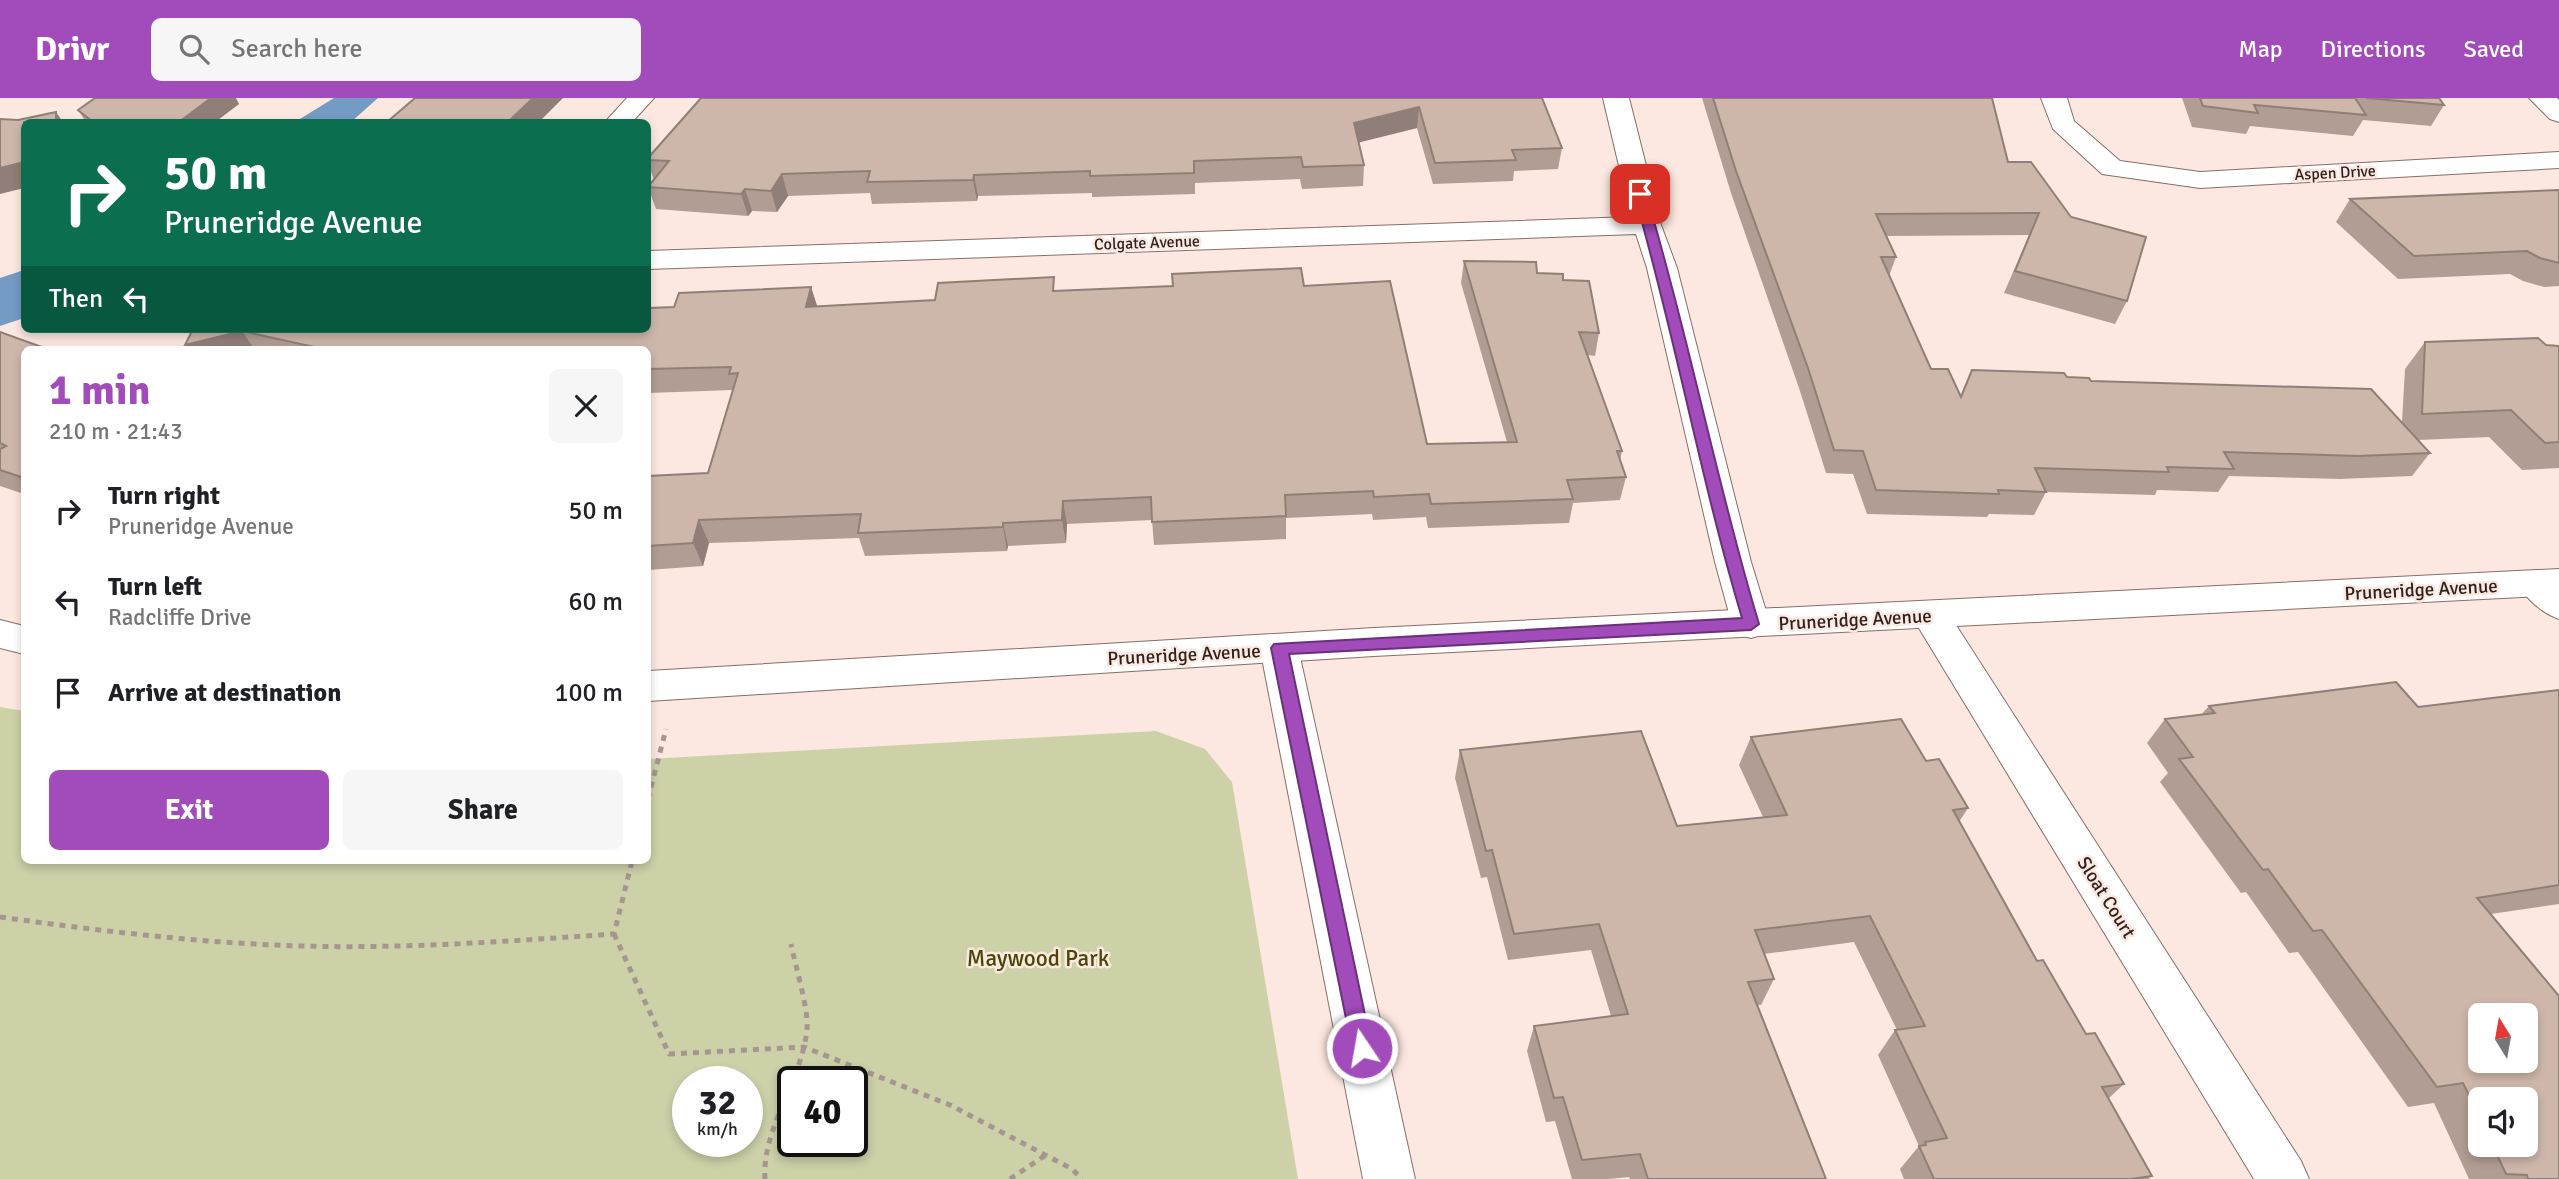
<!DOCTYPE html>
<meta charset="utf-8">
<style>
body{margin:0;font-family:Signika,sans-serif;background:#f6f6f6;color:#202124;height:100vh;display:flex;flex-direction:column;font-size:26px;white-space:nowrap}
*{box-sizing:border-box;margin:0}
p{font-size:23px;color:#757577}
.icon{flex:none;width:38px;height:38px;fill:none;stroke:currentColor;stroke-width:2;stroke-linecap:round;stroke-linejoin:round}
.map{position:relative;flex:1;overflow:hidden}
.sheet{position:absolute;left:21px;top:248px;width:630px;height:518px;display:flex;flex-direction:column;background:#fff;border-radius:10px;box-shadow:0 4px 10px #0003}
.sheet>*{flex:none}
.hud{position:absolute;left:21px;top:21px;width:630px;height:214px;border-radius:10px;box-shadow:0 4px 10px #0003;background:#0b6e4f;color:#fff;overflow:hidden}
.needle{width:46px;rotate:349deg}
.tools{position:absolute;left:2468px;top:905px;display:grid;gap:14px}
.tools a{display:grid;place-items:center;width:70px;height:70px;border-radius:10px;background:#fff;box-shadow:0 4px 10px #0003;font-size:35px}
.speed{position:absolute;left:672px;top:968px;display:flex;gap:14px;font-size:35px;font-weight:700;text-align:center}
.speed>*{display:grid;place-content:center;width:91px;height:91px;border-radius:50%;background:#fff;box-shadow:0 4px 10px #0003;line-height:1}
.speed small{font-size:18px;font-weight:400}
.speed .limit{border:4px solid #111;border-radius:10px;background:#fff;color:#111}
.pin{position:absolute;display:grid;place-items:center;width:60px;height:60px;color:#fff;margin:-30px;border-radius:14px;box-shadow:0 4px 10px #0006}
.me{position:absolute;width:77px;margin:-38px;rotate:348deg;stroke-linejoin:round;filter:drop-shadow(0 0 5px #0008)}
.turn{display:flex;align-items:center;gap:24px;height:147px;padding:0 28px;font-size:32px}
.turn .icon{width:91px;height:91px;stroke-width:2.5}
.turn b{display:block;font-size:49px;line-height:60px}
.then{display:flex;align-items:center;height:66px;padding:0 28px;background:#0003;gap:14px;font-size:26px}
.round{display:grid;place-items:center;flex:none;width:74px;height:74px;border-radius:10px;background:#f6f6f6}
.summary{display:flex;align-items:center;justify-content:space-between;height:119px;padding:0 28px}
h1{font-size:42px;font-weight:700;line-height:52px;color:#a14cba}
.button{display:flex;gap:14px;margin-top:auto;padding:14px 28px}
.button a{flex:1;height:80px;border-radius:10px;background:#a14cba;color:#fff;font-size:28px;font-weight:700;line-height:80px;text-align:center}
.button a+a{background:#f6f6f6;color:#202124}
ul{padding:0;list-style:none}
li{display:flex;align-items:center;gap:21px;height:91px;padding:0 28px}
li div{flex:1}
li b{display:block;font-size:26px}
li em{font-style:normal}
header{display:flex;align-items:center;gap:42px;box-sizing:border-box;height:98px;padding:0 35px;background:#a14cba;color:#fff}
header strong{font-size:33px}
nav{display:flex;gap:38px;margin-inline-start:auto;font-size:24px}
.search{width:490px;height:63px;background:#f6f6f6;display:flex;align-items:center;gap:18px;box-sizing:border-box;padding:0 24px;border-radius:10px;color:#757577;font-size:26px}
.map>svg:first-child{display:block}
.green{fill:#ccd1a8;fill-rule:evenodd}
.water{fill:#749bc4}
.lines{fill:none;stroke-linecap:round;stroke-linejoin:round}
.minor-casing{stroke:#856e66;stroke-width:2}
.major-casing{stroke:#856e66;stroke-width:2}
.path{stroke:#a69690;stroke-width:5;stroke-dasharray:6 6;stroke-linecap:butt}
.minor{fill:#fff;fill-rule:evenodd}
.major{fill:#fff;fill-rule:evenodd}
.wall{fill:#b19d93;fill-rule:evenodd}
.shaded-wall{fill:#907f78}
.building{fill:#ceb6ab;stroke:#907f78;stroke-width:2;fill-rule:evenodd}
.route{fill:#a14cba;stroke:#693179;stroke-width:2}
.labels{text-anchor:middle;stroke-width:5;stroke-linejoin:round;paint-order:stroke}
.far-street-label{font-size:16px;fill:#2c231f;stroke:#fde8e1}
.street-label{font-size:19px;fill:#2c231f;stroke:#fde8e1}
.near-park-label{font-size:23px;fill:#464906;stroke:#fde8e1}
</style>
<header>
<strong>Drivr</strong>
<div class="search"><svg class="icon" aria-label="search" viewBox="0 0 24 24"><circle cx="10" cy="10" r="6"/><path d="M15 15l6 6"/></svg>Search here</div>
<nav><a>Map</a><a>Directions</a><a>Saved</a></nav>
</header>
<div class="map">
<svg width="2559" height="1081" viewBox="0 0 2559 1081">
<rect width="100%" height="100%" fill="#fde8e1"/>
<!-- green -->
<path class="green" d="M0 609 24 613V763H648V661L1156 633 1205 651 1232 684 1298 1081H0ZM688 984H747V1043H688ZM793 984H852V1043H793Z"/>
<!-- water -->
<g class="water">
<path d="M334 0H378L351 24H295Z"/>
<path d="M24 172V220L0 228V180Z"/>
</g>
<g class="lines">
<!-- minor casing -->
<g class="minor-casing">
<g id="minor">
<path d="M627 0H654L632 24H605Z"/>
<path d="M1603 0H1629L1661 127 1677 170 1751 464 1770 526 1764 536 1751 540 1738 536 1732 526 1715 464 1647 170 1636 136 648 171V153L1631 119Z"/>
<path d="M2041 0H2067L2074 23 2120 63 2200 74 2559 54V70L2200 90 2102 76 2053 31Z"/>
<path d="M2529 0H2557L2559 2V24L2550 21Z"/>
<path d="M2536 472 2549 476 2559 485V521C2541 515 2527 501 2517 485L2523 476Z"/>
<path d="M1930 503 1943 507 2301 1063 2309 1081H2254L1911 517 1917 507Z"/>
<path d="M1279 536 1293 540 1298 550 1415 1081H1363L1260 550 1265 540Z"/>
</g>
</g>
<!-- major casing -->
<g class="major-casing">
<g id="major">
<path d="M2559 471V497L1374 558 648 603V573L1374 530Z"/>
<path d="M0 522 24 528V556L0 550Z"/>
</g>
</g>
<!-- path -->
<g class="path">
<path d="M648 701 666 631"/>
<path d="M0 819C100 833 200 845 301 848 406 851 510 843 614 836L632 763"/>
<path d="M614 836 669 956 804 949 950 1007 1072 1071 1082 1081"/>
<path d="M765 1081C762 1029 802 983 807 931 809 912 795 867 791 846"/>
<path d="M1010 1081 1046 1057"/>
</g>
<!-- minor -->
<use href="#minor" class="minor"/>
<!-- major -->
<use href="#major" class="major"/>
</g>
<!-- wall -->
<g class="wall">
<path d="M1542 0 1562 50 1558 71 1514 73 1513 83 1433 86 1417 30 1359 44 1364 67 1363 88 1302 91 1300 81 1195 85V96L1092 99V95L978 98 977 103 872 106 870 95 788 98 777 114 752 113 748 118 656 111 648 89 654 82 648 65V60Z"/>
<path d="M1702 0H1992L2008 64 2127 203 2115 226 2004 195 2029 137 1887 138 1896 159 1889 178 1931 271 1960 299 1972 272 2067 279 2091 283 2402 324 2405 271 2425 244 2546 247 2559 248V370L2522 372 2489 339 2418 342 2430 355 2412 378 2340 381 2229 378 2218 394 2157 392 2155 397 2046 394 2034 417 1989 416 1987 419 1867 416 1853 376 1826 375 1800 293 1731 95Z"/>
<path d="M2182 0H2439L2444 7 2431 28 2363 22 2353 38 2250 28 2246 36 2192 29Z"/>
<path d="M239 6 215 24H86L78 12Z"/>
<path d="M2559 92V188L2544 189 2523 183 2510 176 2398 181 2336 124 2350 101Z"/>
<path d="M1464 163 1537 175 1563 182 1599 235 1595 258 1588 257 1622 353 1620 362 1626 379 1620 402 1573 405 1569 425 1428 430 1426 419 1373 422 1372 416 1286 420V441L1154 447 1152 422 1067 426 1066 445 1008 448 1007 453 865 458 859 440 709 445 703 468 648 472V378L708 375 733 292 648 295V252H189L193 231 674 209 811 189 817 208 935 202 1056 193 1304 188 1427 346 1507 344 1461 185Z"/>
<path d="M0 234 24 252V396L0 388Z"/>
<path d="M2559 592V806L2491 816 2559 1081H2469L2434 1005 2408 1009 2298 854 2289 855 2246 794 2241 795 2160 684 2168 675 2147 645 2165 621 2201 617 2209 608 2418 609ZM2480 1001 2525 1046H2480Z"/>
<path d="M1751 639 1926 663 1968 710 1959 724 2037 863 2086 936 2124 986 2108 1001 2152 1078 2148 1081H1904L1900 1071 1919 1048 1878 957 1895 932H1897L1854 844 1764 856 1774 881 1761 907H1758L1826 1081H1630L1629 1079 1608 1081H1572L1555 1023 1546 1024 1527 953 1534 928 1611 918 1591 852 1508 862 1487 779 1481 780 1455 680 1460 652 1677 728 1763 719 1739 667Z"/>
</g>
<!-- shaded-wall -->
<g class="shaded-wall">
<path d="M211 0H236L239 6 215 24H179Z"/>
<path d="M533 0H563L539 24H508Z"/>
<path d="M1419 9 1417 30 1353 46 1354 25Z"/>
<path d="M56 14 63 24H56Z"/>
<path d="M24 64V90L0 96V70Z"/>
<path d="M782 76 788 98 777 114 771 93Z"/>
<path d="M974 77 978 98 977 103 973 82Z"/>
<path d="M745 91 752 113 748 118 741 96Z"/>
<path d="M811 189 818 211 806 209Z"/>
<path d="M242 233 255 252H189L185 247Z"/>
<path d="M1063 403 1067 426 1066 445 1062 422Z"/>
<path d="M699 422 709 445 703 468 693 445Z"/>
<path d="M1003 425 1008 448 1007 453 1003 429Z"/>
</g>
<!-- building -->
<g class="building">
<path d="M95 0H211L179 24H93L78 12Z"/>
<path d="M415 0H533L508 24H387Z"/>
<path d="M701 0H1542L1562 50 1512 52 1516 62 1435 65 1419 9 1354 25 1364 67 1303 69 1301 59 1194 63V75L1090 78V73L974 77 973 82 867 84 870 73 782 76 771 93 745 91 741 96 648 89 669 63 648 62V60Z"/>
<path d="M1713 0H1992L2008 64H2031L2071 119 2146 139 2127 203 2015 173 2039 115 1876 116 1896 159H1881L1931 271H1948L1961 299 1972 272 2064 275 2067 279 2089 280 2091 283 2371 291 2430 355 2358 358 2224 354 2234 371 2167 369 2169 374 2035 370 2046 394 1998 392 1999 396 1876 392 1863 353 1834 352 1808 270 1736 73Z"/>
<path d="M2200 0H2355L2366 17 2254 7 2258 15 2203 8Z"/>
<path d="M2366 0H2439L2444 7Z"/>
<path d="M56 14V24H24V64L0 70V21L18 22Z"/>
<path d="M2559 92V165L2540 160 2527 153 2414 158 2350 101Z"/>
<path d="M1464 163 1536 164 1537 175 1563 176V182L1589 183 1599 235 1579 234 1622 353H1617L1626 379 1567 382 1573 401 1431 406 1429 396 1374 399 1373 393 1285 397 1286 418 1152 424 1151 399 1063 403 1062 422 1003 425V429L858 435 861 416 699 422 693 445 648 448V378L708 375 738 275 729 276 731 269 648 271V252H328L242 233 185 247 193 231H648V210L674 209 679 195 811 189 806 209 935 202 938 185 1054 179 1053 193 1173 188 1172 176 1301 170 1304 188 1390 183 1427 346 1517 344Z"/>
<path d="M0 234 50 252H24V380L0 372V351L6 348 0 345Z"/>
<path d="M2538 240 2546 247 2559 248V344L2545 345 2511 312 2422 316 2425 244Z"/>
<path d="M2396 584 2418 609 2559 592V787L2477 800 2559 898V1081H2528L2527 1077 2506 1076 2492 1046H2525V1001H2480V1020L2463 985 2437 989 2322 832 2313 833 2268 771 2263 772 2179 661 2193 659 2165 621 2215 615 2209 608ZM2480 917H2525V962H2480Z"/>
<path d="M1901 621 1926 663 1939 661 1968 710 1953 712 2037 863 2043 862 2086 936 2095 935 2124 986 2102 989 2152 1078 2131 1081H1934L1919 1048 1926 1047 1925 1044 1947 1040 1895 932 1925 928 1870 818 1755 832 1774 881 1748 884 1826 1081H1648L1640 1056 1582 1062 1563 999 1554 1000 1534 928 1628 916 1599 826 1514 836 1492 752 1486 753 1460 652 1641 633 1677 728 1787 717 1751 639Z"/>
</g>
<!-- route -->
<path class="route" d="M1640 93 1646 96C1689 238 1716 384 1759 526L1751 532 1289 556 1372 950 1369 957 1362 960 1355 957 1352 950 1271 550 1274 546 1742 520C1700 380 1675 236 1634 96Z"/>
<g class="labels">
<!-- far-street labels -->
<g class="far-street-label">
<text transform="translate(2335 74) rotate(-3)" y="6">Aspen Drive</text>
<text transform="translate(1147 144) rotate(-2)" y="6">Colgate Avenue</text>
</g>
<!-- street labels -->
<g class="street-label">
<text transform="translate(2421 491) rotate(-3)" y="7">Pruneridge Avenue</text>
<text transform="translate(1855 521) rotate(-3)" y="7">Pruneridge Avenue</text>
<text transform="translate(1184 556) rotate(-3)" y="7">Pruneridge Avenue</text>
<text transform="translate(2107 799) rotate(58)" y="7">Sloat Court</text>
</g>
<!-- near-park labels -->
<g class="near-park-label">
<text x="1038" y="868">Maywood Park</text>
</g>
</g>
</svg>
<div class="tools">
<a><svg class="needle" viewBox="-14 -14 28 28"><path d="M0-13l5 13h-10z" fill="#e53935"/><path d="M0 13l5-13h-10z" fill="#757577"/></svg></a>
<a><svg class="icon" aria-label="sound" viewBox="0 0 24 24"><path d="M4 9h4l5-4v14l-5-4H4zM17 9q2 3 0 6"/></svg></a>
</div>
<div class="speed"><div>32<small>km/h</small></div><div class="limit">40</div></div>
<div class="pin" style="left:1640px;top:96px;background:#d93025"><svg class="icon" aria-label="arrive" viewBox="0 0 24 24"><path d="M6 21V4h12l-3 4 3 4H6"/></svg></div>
<svg class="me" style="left:1362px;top:950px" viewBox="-20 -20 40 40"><circle r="17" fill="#a14cba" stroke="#fff" stroke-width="3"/><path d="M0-11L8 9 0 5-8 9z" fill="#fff"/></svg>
<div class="hud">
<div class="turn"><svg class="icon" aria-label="right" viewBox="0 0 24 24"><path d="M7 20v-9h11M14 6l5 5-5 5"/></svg><div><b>50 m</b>Pruneridge Avenue</div></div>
<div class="then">Then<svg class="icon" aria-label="left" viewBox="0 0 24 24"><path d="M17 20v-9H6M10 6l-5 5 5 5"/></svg></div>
</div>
<section class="sheet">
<div class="summary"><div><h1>1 min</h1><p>210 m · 21:43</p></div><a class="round"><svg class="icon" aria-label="close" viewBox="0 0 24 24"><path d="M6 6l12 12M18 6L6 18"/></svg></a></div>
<ul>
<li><svg class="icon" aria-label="right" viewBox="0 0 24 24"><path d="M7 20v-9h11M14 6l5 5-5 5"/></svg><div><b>Turn right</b><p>Pruneridge Avenue</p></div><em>50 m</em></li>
<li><svg class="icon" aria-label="left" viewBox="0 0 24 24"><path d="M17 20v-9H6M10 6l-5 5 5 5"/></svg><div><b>Turn left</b><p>Radcliffe Drive</p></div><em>60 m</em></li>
<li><svg class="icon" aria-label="arrive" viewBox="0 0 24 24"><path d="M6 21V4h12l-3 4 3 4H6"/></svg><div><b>Arrive at destination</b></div><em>100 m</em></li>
</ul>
<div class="button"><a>Exit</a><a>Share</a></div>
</section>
</div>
